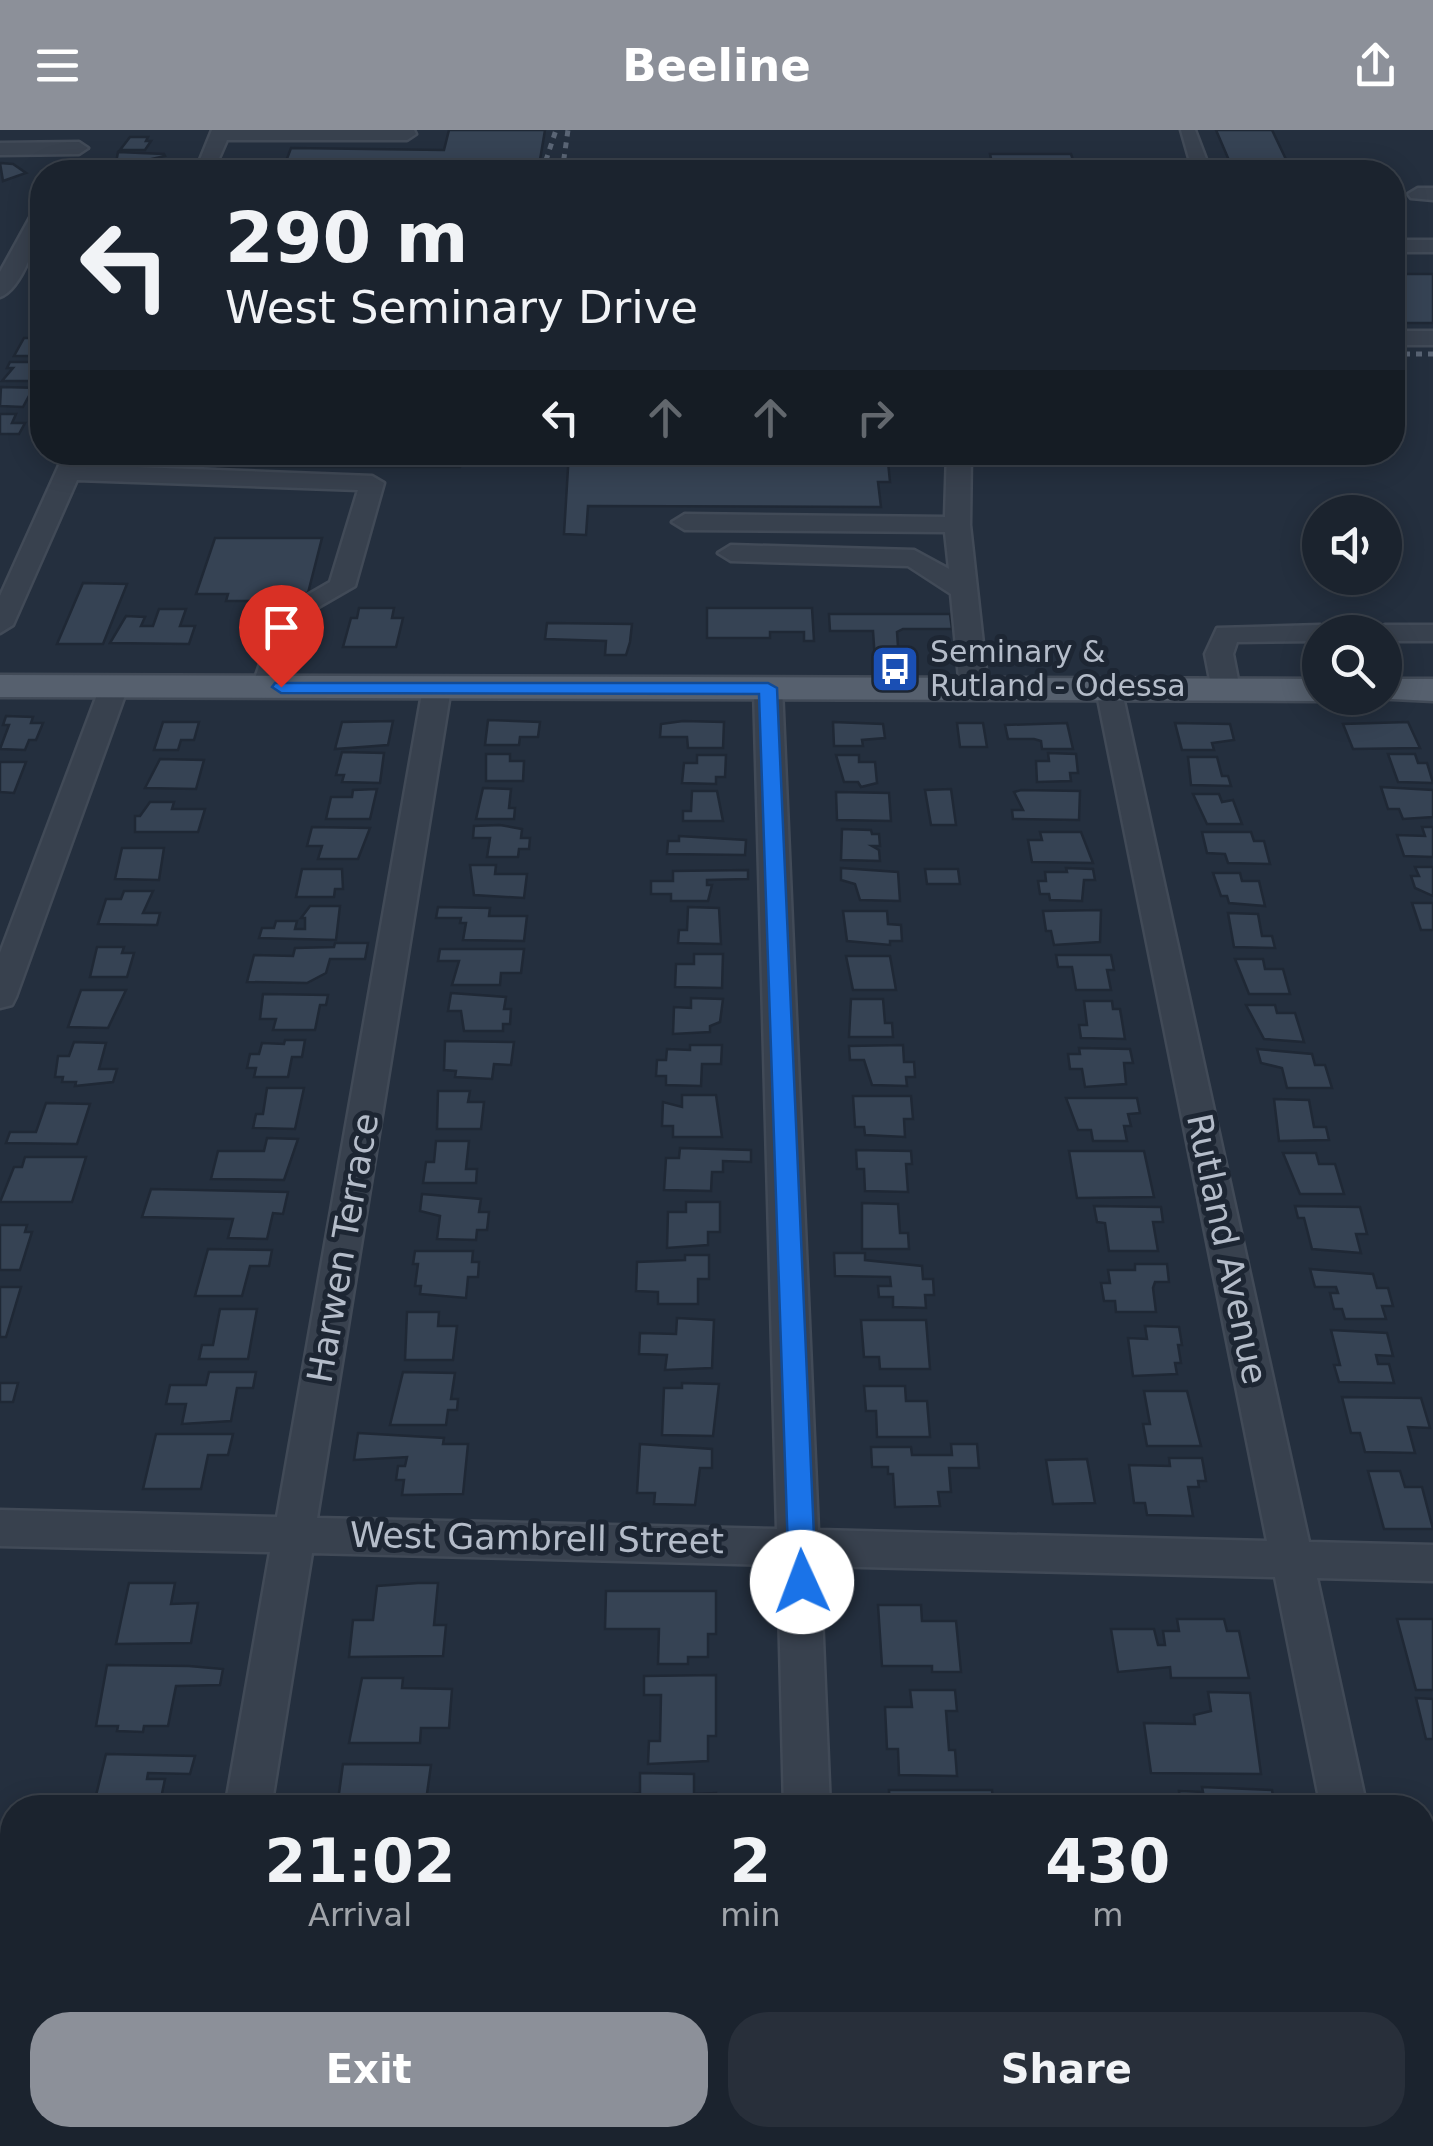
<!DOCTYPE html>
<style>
body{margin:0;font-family:"DejaVu Sans",sans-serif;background:#282f3a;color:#f1f3f6;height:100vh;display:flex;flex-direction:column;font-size:38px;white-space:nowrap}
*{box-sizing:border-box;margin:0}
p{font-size:32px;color:#a0a4aa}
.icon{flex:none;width:55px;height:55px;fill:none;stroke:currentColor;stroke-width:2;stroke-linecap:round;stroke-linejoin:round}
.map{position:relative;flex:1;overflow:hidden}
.sheet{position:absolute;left:0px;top:1665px;width:1435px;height:352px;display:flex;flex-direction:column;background:#1b232e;border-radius:40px 40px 0 0;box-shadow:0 5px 25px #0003,0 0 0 2px #39404a}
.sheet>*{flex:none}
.top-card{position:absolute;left:30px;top:30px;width:1375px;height:305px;border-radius:40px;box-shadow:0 5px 25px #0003,0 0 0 2px #39404a;background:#1b232e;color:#f1f3f6;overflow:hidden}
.tools{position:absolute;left:1302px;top:365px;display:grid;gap:20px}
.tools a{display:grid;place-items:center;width:100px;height:100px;border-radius:50%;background:#1b232e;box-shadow:0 5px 25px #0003,0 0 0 2px #39404a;font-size:50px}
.pin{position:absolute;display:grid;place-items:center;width:85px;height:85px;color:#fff;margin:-102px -42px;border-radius:50% 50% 50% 0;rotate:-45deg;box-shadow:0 0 10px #0007}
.pin .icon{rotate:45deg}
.me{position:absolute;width:110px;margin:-55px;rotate:358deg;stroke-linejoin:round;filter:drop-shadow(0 0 8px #0008)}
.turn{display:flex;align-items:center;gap:35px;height:210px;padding:0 30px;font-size:45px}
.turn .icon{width:130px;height:130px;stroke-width:2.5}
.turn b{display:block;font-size:70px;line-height:85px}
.lanes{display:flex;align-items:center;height:95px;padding:0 30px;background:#0003;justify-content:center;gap:50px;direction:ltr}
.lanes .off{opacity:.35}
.eta{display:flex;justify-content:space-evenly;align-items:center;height:170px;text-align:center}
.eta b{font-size:60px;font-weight:700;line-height:70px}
.button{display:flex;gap:20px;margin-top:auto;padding:20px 30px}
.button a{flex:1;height:115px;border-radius:40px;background:#8c9099;color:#fff;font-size:40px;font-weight:700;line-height:115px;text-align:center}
.button a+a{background:#282f3a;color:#f1f3f6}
header{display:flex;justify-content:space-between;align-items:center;height:130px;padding:0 30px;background:#8c9099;color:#fff;font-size:45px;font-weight:700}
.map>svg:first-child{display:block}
.building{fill:#364354;stroke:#1f2835;stroke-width:2.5}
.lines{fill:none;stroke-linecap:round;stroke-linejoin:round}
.minor-casing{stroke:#414a57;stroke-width:5}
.major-casing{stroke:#414a57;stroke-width:5}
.minor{fill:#38414e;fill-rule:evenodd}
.major{fill:#56606e;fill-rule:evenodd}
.rail{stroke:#5a6575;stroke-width:5;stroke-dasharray:6 6;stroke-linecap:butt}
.route{fill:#1a73e8;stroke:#114b97;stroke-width:2.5}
.labels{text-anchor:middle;stroke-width:10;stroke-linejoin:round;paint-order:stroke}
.far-poi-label{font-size:30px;fill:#b4bcc9;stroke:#1d2633;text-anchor:start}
.street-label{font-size:35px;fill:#b4bcc9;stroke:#1d2633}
</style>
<header><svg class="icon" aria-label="menu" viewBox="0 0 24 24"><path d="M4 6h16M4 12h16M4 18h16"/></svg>Beeline<svg class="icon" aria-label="share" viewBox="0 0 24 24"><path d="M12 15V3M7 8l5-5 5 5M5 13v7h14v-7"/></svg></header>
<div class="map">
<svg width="1433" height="2016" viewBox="0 0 1433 2016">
<rect width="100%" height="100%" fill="#242f3e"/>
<!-- building -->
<g class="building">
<path d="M449 0H545L538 42H282L291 18 444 20Z"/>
<path d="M1216 0H1272L1292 42H1234Z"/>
<path d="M130 7H148L146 11H151L145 20H120Z"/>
<path d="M118 22 164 24 165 26 138 32 136 38H115Z"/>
<path d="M990 24H1071L1077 42H994Z"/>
<path d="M1298 32 1374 33 1379 42H1303Z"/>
<path d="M0 33 13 34 26 43 3 51Z"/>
<rect x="1392" y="144" width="41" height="49"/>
<path d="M24 208H42V226H14Z"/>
<path d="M10 232H34L31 237H40L34 251H2L13 238H7Z"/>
<path d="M1 257 42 258V264H30L23 277 0 276Z"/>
<path d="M0 284H16L12 293H25L19 304H0Z"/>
<path d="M222 322H462L460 337H218Z"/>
<path d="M569 322H887L890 352H878L881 377 588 376 586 405 564 404Z"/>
<path d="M215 408H322L308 463H261L259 471H226L228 464H196Z"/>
<path d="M83 453 127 454 103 514H57Z"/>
<path d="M359 478H394L392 488H403L396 517H343L351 488H357Z"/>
<path d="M707 478H812L814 511H804V502H770V508H707Z"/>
<path d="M159 479H186L180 496H195L189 514 110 513 126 486 145 487 141 496H153Z"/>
<path d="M829 484H950L952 499H903L897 502 899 531 875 530 873 501H830Z"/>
<path d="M547 493 632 494 630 512 626 525H605L606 511 545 509Z"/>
<path d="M6 586 33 587 31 593H43L36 610H29L25 620 0 619 9 595H3Z"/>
<path d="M488 590 540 592 538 607H520L519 615H485Z"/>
<path d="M393 591 388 615 335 619 342 592Z"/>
<path d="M683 591 724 592 723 618H688L687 607H660L661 594Z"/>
<path d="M163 592H199L194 610H181L178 620H154Z"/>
<path d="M833 592 883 594 885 608 862 610 863 616H834Z"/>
<path d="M1408 592 1420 618 1353 619 1343 594Z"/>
<path d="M957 593H983L987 617H960Z"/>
<path d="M1067 593 1073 619H1042L1041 611 1034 609H1008L1005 595Z"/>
<path d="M1175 593 1230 594 1234 610 1212 613 1214 620H1182Z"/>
<path d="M342 622 384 623 380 653 342 652 344 645H336Z"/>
<path d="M1048 623 1076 624 1078 643H1070L1071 651 1037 652 1036 631H1049Z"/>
<path d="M486 624H510V631H524L523 651H486Z"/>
<path d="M1388 624H1415L1418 633H1427L1433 653 1398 652Z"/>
<path d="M697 625H726L725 647H716V654L682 653 684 633H697Z"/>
<path d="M836 625H859V632H875L877 653 861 657 858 652H844Z"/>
<path d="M1188 627H1217L1222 646H1228L1231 656 1191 655Z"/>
<path d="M160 629 204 630 196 659 145 658Z"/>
<path d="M0 632H26L14 663 0 662Z"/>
<path d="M1381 657 1433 660V687L1403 689 1399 679H1388Z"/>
<path d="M483 658 511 659 509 678H515L514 689H476Z"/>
<path d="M377 659 370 689H326L331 667H352L353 660Z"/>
<path d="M951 659 956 695H931L925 660Z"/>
<path d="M1021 660 1080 661 1079 690 1013 689 1012 680H1023L1014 662Z"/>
<path d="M692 661H717L723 691H683V681H691Z"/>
<path d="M836 662 889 663 891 691 837 690Z"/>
<path d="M1193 664H1219L1222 672 1233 670 1242 694H1207Z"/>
<path d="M150 672H174L172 679H205L198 702H135V686H140Z"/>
<path d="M500 695 522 699 521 708H530L529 719H519L518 727H487L490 708H473L474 696Z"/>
<path d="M312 697 370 698 358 729H318L322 716H307Z"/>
<path d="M1422 697H1433V727L1404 726 1397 705 1425 706Z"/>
<path d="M842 699 871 700 872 704H879L880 716H872L879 720 880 731 841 730Z"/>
<path d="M1040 702H1081L1093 733 1032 732 1028 710H1042Z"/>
<path d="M1202 702H1251L1254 711H1264L1270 734 1228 733 1225 724 1207 723Z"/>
<path d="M679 706 746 710 745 725 667 724 668 711H679Z"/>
<path d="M122 718H164L159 750 115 749Z"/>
<path d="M470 735H496L495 744H527L524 768 474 765Z"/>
<path d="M1415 737H1433V766L1415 758 1411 746H1419Z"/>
<path d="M841 738 898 742 900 771 860 770 855 754 841 750Z"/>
<path d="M1066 738 1093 739 1095 750H1084L1082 771 1050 770 1049 764H1040L1038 751H1046L1045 742H1067Z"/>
<path d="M302 739H342L343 759H335L334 767H296Z"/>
<path d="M925 739H958L960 754H927Z"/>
<path d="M748 740V749L707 750V755H712L708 771H671V764H651V751H673V741Z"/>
<path d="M1213 743H1240L1242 751H1259L1265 776 1229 773 1227 766H1221Z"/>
<path d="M124 761H153L143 783H160L157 795 98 794 106 769H121Z"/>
<path d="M1412 773H1433V800H1421Z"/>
<path d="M310 776H340L336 810 259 808 262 798H274L276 791H297L295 799H305V788H301Z"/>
<path d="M438 777 490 778 489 786H527L524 811 463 810 466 793H460L461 788H436Z"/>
<path d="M688 777 719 778 721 814 678 813 679 800H687Z"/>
<path d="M1101 780 1100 812 1054 815 1051 801H1046L1043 781Z"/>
<path d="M843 781H887L888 794 901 795 902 811H890V815L847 811Z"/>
<path d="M1228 783 1258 784 1262 806H1272L1275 818 1234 817Z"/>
<path d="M335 813H368L365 829H330L326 843 307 853 247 852 254 825 293 826 295 818 334 817Z"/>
<path d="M97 817H124L122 823H134L127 847H90Z"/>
<path d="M440 819H524L521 843H501L500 855H452L459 831H438Z"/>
<path d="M694 824H723L722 858 675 857 676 834H694Z"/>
<path d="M1056 825H1111L1114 840H1107L1111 860H1076L1072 837H1058Z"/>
<path d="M846 826H890L896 860H853Z"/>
<path d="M1235 829H1263L1265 839H1283L1290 864H1249Z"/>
<path d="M81 860H126L108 898 68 897Z"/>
<path d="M451 863 506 867 504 879H511L510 894H503V901H464L461 881H448Z"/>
<path d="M263 864 328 865 326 875H320L315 900H273L276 889H260Z"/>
<path d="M691 868 723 869 720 892 710 896V902L673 904 674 877 691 878Z"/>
<path d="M851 869H883L885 893H892L893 907H849Z"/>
<path d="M1084 871H1112L1113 879H1120L1125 909 1081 908 1079 895H1087Z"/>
<path d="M1246 875H1275L1277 883H1295L1304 912 1264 909Z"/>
<path d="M285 910H305L302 927H292L288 947H254L256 938H247L250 924H259L262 913 284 914Z"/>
<path d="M445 911 514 912 511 935 494 934 492 949 455 947 456 941 444 940Z"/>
<path d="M74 912 106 913 99 939H117L113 952 75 956 76 952H62L63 947H55L58 926H69Z"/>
<path d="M690 915H722L721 934H702L701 956 666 955V946H656L657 930H666L667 919 690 920Z"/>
<path d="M903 915 904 932H914L915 947H906L907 956 872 955 864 930H850L849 916Z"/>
<path d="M1079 918 1130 919 1133 933H1124L1126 954 1085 957 1082 939H1070L1068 924H1080Z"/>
<path d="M1257 919 1312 924 1315 935H1325L1332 958H1287L1282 938 1261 933Z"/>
<path d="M267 958H304L295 999 253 998 256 984H263Z"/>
<path d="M438 961H470L468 972H484L481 999H437Z"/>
<path d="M682 965H716L722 1007H673V996H662L663 972 682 977Z"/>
<path d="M853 966H911L913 989H904L905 1007 865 1005 864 997H855Z"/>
<path d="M1066 968H1137L1140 983 1128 984 1131 996H1124L1127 1011H1093L1091 1000H1078Z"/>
<path d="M1274 969 1309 970 1314 997H1326L1329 1010 1279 1011Z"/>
<path d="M46 973 90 974 77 1014 6 1013 10 1002H36Z"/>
<path d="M267 1008 298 1009 284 1050 211 1049 218 1021H264Z"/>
<path d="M436 1011H469L466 1039H477L476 1053H423L426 1032H434Z"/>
<path d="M680 1018 751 1020V1032L723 1031V1042H712L711 1061 664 1060 666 1028H679Z"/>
<path d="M856 1020 911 1021 912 1034H906L908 1062 865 1061 864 1039H857Z"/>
<path d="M1069 1021H1144L1154 1067 1077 1068Z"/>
<path d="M1283 1023H1316L1319 1034H1335L1344 1064H1300Z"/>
<path d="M25 1027H86L72 1072H0L14 1037H22Z"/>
<path d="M151 1059 288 1062 283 1084 273 1083 267 1109 228 1108 233 1089 142 1087Z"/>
<path d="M422 1064 481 1069 479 1082H489L487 1100H477L476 1110 437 1109 440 1086 420 1081Z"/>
<path d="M686 1072H720V1102H708V1115L667 1118 668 1082H686Z"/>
<path d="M862 1073 898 1074 900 1103H908L909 1119H862Z"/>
<path d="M1094 1076 1161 1077 1163 1092H1153L1158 1121H1109L1105 1093 1097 1092Z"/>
<path d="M1295 1076 1360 1077 1367 1104H1356L1361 1123 1312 1119 1304 1088H1298Z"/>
<path d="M0 1095H27L25 1102H32L20 1140H0Z"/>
<path d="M208 1119 272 1120 269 1136H250L242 1166H195Z"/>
<path d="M415 1121H473L472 1132H479L478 1147H468L466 1168 420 1164 421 1156H415L418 1134H413Z"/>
<path d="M834 1123H865V1130L922 1136 923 1149H933L934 1165H925L926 1178 893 1177V1167H879L878 1156H891L890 1147 835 1146Z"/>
<path d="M685 1125H709V1149H698V1174H658V1162L636 1161 637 1132 685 1130Z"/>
<path d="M1135 1134H1167L1169 1152H1155L1153 1158 1156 1182H1116L1115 1171H1104L1101 1153H1110L1108 1140H1135Z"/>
<path d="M1310 1139 1373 1144 1377 1158H1388L1393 1176H1382L1386 1189H1345L1342 1179H1334L1330 1163H1338L1336 1157H1315Z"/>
<path d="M0 1157H21L6 1207H0Z"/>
<path d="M220 1179H257L248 1229H199L202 1215H213Z"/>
<path d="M407 1182H439L438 1196H457L453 1230H405Z"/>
<path d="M677 1188 714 1190 712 1238 665 1240 667 1225 639 1224 640 1203 676 1204Z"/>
<path d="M861 1190H926L930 1239H880L879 1227H864Z"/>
<path d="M1145 1196 1179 1197 1182 1215H1178L1181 1233H1175L1177 1244 1133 1246 1128 1208 1147 1209Z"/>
<path d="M1331 1200 1387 1203 1393 1226 1376 1225 1378 1234H1389L1394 1253 1339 1252 1334 1235H1340Z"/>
<path d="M209 1242H256L253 1258H237L231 1291 182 1294 186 1274H166L170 1255H206Z"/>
<path d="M403 1242 455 1243 451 1269H458L457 1280H448L446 1295H390Z"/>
<path d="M0 1253H18L13 1272H0Z"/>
<path d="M682 1253 719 1254 713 1306 662 1305 664 1258H682Z"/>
<path d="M864 1256H905L906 1271H927L930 1307H877L876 1281H866Z"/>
<path d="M1144 1261H1187L1201 1316H1147L1143 1294H1150Z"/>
<path d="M1342 1267 1421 1268 1430 1298 1408 1297 1415 1323 1365 1322 1360 1303H1351Z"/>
<path d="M358 1303 444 1308 443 1314H468L463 1364 402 1365 404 1350H396L398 1336H405L407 1327 354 1330Z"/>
<path d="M156 1304H233L228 1325H208L201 1359H143Z"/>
<path d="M640 1314 712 1319V1338H700L695 1375 654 1374 655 1363H637Z"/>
<path d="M951 1314H977L979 1338H949L951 1362H938L940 1376 895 1377 893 1344H888V1337H872L871 1317H911L912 1325H952Z"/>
<path d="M1169 1328H1202L1206 1351H1198L1199 1357H1188L1193 1386 1147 1385 1145 1373H1134L1129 1335 1170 1336Z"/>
<path d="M1087 1329 1095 1373 1053 1374 1046 1330Z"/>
<path d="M1368 1341H1400L1405 1357H1422L1433 1399H1384Z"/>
<path d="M129 1453H175L171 1474 198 1473 191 1513 116 1514Z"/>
<path d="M418 1453H438L434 1495H446L443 1526 349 1527 353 1490H373L377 1456Z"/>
<path d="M606 1461H716V1504H708V1527H688V1534H658L659 1499H605Z"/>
<path d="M878 1475H921L922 1491H956L961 1542H932V1536H882Z"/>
<path d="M1177 1489H1224L1227 1501H1239L1249 1548H1171L1170 1537 1118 1542 1111 1499H1154L1158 1515H1165L1163 1501H1179Z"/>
<path d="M1397 1489H1433V1560H1416Z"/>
<path d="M107 1535 189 1536 223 1539 220 1555 176 1556 168 1596H144L143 1602 117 1601 118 1596H96Z"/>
<path d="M716 1545V1606H708V1631L648 1634 649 1611H660L661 1565H644V1546Z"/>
<path d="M362 1548H403L402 1558 452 1559 449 1598H421L420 1613H349Z"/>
<path d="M910 1560H955L957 1581H946L949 1620H955L957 1646 899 1645 898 1619H887L885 1577H912Z"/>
<path d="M1208 1562 1250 1563 1261 1644 1151 1643 1144 1593 1195 1594 1194 1585 1211 1581Z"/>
<path d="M1416 1568 1433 1569V1609H1426Z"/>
<path d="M106 1624 195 1626 190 1644 148 1643 147 1649H165L159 1678H93Z"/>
<path d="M343 1634 431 1635 425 1678H337Z"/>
<path d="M640 1643 694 1644V1664L716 1663V1678H633V1664L640 1663Z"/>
<path d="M1202 1657 1272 1660 1275 1678H1181L1179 1661 1203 1662Z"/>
<path d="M889 1660H992L994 1678H890Z"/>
<path d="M12 1985V2005H94L92 2016H5Z"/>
<path d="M301 2005H375L373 2016H299Z"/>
<path d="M625 2005H712V2016H643V2012H625Z"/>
<path d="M915 2005H965L966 2016H916Z"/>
<path d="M1258 2005H1315L1317 2016H1260Z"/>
</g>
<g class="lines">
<!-- minor casing -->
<g class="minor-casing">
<g id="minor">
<path d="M212 0H414L416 4 407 10H227L213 42H195Z"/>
<path d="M1181 0H1195L1211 42H1193Z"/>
<path d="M0 13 79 12 88 18 79 24 0 25Z"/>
<path d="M1418 58H1433V70L1411 68 1408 64Z"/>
<path d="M42 78C43 100 22 160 0 167V142L32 84Z"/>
<rect x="1392" y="110" width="41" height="12"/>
<rect x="1392" y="201" width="41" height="14"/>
<path d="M65 322H89L84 335 372 346 384 353 355 456 303 486 280 557 266 565 252 557 278 482 330 452 358 360 77 350 13 495 0 503V466Z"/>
<path d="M947 322H971L970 395 988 559 984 565H964L960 559 951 464 908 436 731 431 718 423 731 415 914 420 949 439 945 402 685 400 672 392 685 384 945 387Z"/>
<path d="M1320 495 1333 502H1320V511L1237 512 1233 524 1240 560 1226 568 1212 560 1205 524 1217 498Z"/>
<path d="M1385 495H1433V511H1385V502H1372Z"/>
<path d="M114 549 128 557 16 867 12 875 0 878V823L100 557Z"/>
<path d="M437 550 451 558 317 1388 777 1399 754 558 768 550 782 558 818 1400 1267 1411 1096 559 1100 553H1120L1309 1412 1433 1415V1451L1317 1448 1367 1678H1321L1275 1447 820 1436 830 1678H784L778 1435 312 1423 271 1678H225L270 1422 0 1416V1380L277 1387 423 558Z"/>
<path d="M1422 1983 1433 1989V2016H1390L1388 2005H1422Z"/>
<path d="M166 2005H218L216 2016H164Z"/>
<rect x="789" y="2005" width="52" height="11"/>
</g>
</g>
<!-- major casing -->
<g class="major-casing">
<g id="major">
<path d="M0 545 1320 549V568H1333L1320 571 0 567Z"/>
<path d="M1385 549H1433V571L1372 568H1385Z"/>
</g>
</g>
<!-- minor -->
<use href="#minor" class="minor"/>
<!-- major -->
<use href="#major" class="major"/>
<!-- rail -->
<g class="rail">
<path d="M542 42 556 0"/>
<path d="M562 42 568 0"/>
<path d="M1392 224H1433"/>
</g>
</g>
<!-- route -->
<path class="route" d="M275 553H768L777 558 816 1452 812 1460H793L789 1452 759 564 281 563 272 557Z"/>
<!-- icons -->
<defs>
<g id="bus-square" transform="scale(2.5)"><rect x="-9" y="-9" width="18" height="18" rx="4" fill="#1a4fb4" stroke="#1d2633"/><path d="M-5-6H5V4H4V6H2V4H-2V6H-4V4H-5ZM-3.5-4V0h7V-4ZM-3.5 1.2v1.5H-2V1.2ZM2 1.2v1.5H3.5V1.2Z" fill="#fff"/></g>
</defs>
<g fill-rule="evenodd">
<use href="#bus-square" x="895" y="539"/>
</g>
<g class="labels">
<!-- far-poi labels -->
<g class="far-poi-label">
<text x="930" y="532">Seminary &amp;<tspan x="930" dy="34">Rutland - Odessa</tspan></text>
</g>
<!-- street labels -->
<g class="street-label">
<text transform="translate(343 1118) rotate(-80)" y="12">Harwen Terrace</text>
<text transform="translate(1227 1119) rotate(78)" y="12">Rutland Avenue</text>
<text transform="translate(537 1408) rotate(1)" y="12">West Gambrell Street</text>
</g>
</g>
</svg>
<div class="tools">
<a><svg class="icon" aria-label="sound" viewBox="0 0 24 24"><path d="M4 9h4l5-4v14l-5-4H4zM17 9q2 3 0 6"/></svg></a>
<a><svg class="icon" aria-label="search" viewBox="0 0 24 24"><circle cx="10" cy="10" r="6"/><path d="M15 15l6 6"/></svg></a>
</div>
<div class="pin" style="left:281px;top:557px;background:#d93025"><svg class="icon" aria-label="arrive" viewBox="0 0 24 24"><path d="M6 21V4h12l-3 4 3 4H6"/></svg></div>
<svg class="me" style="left:802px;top:1452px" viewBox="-20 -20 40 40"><circle r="19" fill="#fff"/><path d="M0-13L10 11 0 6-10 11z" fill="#1a73e8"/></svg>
<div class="top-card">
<div class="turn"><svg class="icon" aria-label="left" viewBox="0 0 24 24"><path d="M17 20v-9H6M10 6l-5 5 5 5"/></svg><div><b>290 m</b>West Seminary Drive</div></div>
<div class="lanes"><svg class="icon" aria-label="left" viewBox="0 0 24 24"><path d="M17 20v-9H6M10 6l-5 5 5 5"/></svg><svg class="icon off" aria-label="ahead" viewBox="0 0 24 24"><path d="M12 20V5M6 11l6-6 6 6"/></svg><svg class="icon off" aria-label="ahead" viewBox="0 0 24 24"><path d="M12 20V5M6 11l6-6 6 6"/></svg><svg class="icon off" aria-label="right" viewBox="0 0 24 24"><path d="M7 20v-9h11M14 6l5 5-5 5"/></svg></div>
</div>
<section class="sheet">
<div class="eta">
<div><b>21:02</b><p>Arrival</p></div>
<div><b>2</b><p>min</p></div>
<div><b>430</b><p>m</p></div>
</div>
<div class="button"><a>Exit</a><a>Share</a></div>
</section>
</div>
